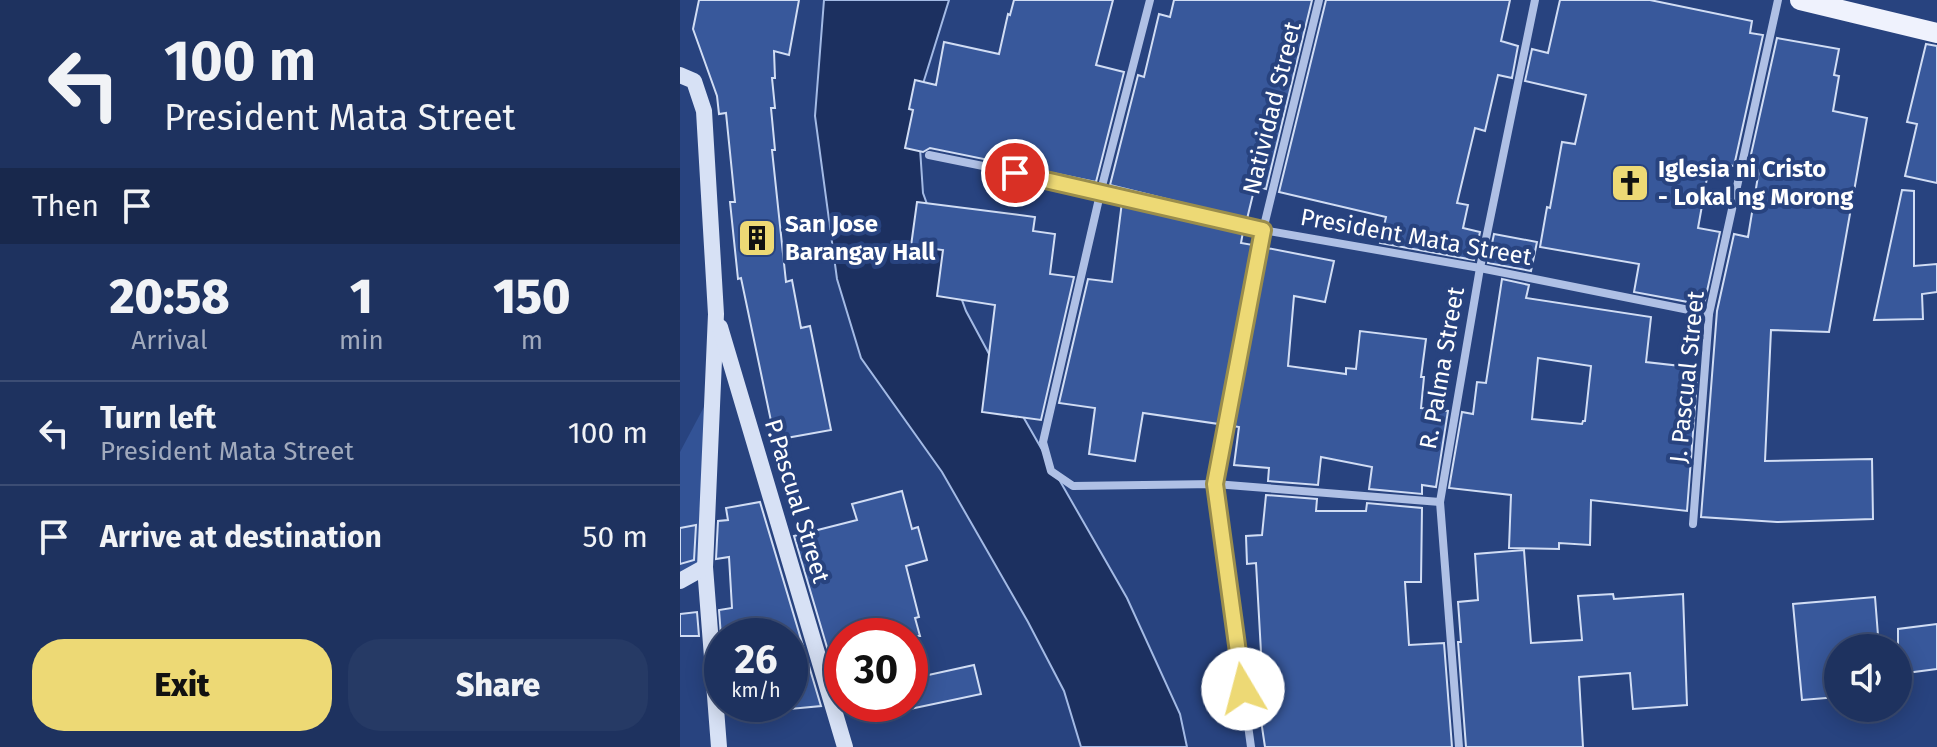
<!DOCTYPE html>
<style>
body{margin:0;font-family:"Fira Sans",sans-serif;background:#263a65;color:#f1f3f6;height:100vh;display:flex;flex-direction:column;font-size:30px;white-space:nowrap}
*{box-sizing:border-box;margin:0}
p{font-size:26px;color:#a1aabd}
.icon{flex:none;width:44px;height:44px;fill:none;stroke:currentColor;stroke-width:2;stroke-linecap:round;stroke-linejoin:round}
.map{position:relative;flex:1;overflow:hidden}
.details{display:flex;flex-direction:column;background:#1e325f;width:680px}
.details>*{flex:none}
.top-card{background:#1e325f;color:#f1f3f6;overflow:hidden}
.fabs{position:absolute;left:1144px;top:634px;display:grid;gap:16px}
.fabs a{display:grid;place-items:center;width:88px;height:88px;border-radius:50%;background:#1e325f;box-shadow:0 4px 20px #0003,0 0 0 2px #3c4d74;font-size:40px}
.speed{position:absolute;left:24px;top:618px;display:flex;gap:16px;font-size:40px;font-weight:700;text-align:center}
.speed>*{display:grid;place-content:center;width:104px;height:104px;border-radius:50%;background:#1e325f;box-shadow:0 4px 20px #0003,0 0 0 2px #3c4d74;line-height:1}
.speed small{font-size:20px;font-weight:400}
.speed .limit{border:12px solid #d22;background:#fff;color:#111}
.pin{position:absolute;display:grid;place-items:center;width:68px;height:68px;color:#fff;margin:-34px;border:4px solid #fff;border-radius:50%;box-shadow:0 2px 8px #0007}
.me{position:absolute;width:88px;margin:-44px;rotate:352deg;stroke-linejoin:round;filter:drop-shadow(0 0 6px #0008)}
.turn{display:flex;align-items:center;gap:28px;height:168px;padding:0 32px;font-size:36px}
.turn .icon{width:104px;height:104px;stroke-width:2.5}
.turn b{display:block;font-size:56px;line-height:68px}
.then{display:flex;align-items:center;height:76px;padding:0 32px;background:#0003;gap:16px;font-size:30px}
.eta{display:flex;justify-content:space-evenly;align-items:center;height:136px;text-align:center}
.eta b{font-size:48px;font-weight:800;line-height:56px}
.primary-button{display:flex;gap:16px;margin-top:auto;padding:16px 32px}
.primary-button a{flex:1;height:92px;border-radius:32px;background:#edd975;color:#111;font-size:32px;font-weight:800;line-height:92px;text-align:center}
.primary-button a+a{background:#263a65;color:#f1f3f6}
ul{padding:0;list-style:none}
li{display:flex;align-items:center;gap:24px;height:104px;padding:0 32px;border-top:2px solid #3c4d74}
li div{flex:1}
li b{display:block;font-size:30px}
li em{font-style:normal}
main{display:flex;flex:1;min-height:0}
.map>svg:first-child{display:block}
.green{fill:#335396}
.water{fill:#1c3060;stroke:#a3bae5;stroke-width:2}
.building{fill:#38589b;stroke:#d1ddf4;stroke-width:2;fill-rule:evenodd}
.lines{fill:none;stroke-linecap:round;stroke-linejoin:round}
.street{stroke:#afc0e5;stroke-width:8}
.secondary{stroke:#d7e1f5;stroke-width:16}
.primary{stroke:#eff2fd;stroke-width:20}
.route-casing{stroke:#9a8d4c;stroke-width:20}
.route{stroke:#edd975;stroke-width:14}
.labels{text-anchor:middle;stroke-width:8;stroke-linejoin:round;paint-order:stroke}
.street-label{font-size:24px;fill:#fff;stroke:#28437f}
.poi-label{font-size:24px;font-weight:bold;fill:#fff;stroke:#28437f;text-anchor:start}
</style>
<main>
<section class="details">
<div class="top-card">
<div class="turn"><svg class="icon" aria-label="left" viewBox="0 0 24 24"><path d="M17 20v-9H6M10 6l-5 5 5 5"/></svg><div><b>100 m</b>President Mata Street</div></div>
<div class="then">Then<svg class="icon" aria-label="arrive" viewBox="0 0 24 24"><path d="M6 21V4h12l-3 4 3 4H6"/></svg></div>
</div>
<div class="eta">
<div><b>20:58</b><p>Arrival</p></div>
<div><b>1</b><p>min</p></div>
<div><b>150</b><p>m</p></div>
</div>
<ul>
<li><svg class="icon" aria-label="left" viewBox="0 0 24 24"><path d="M17 20v-9H6M10 6l-5 5 5 5"/></svg><div><b>Turn left</b><p>President Mata Street</p></div><em>100 m</em></li>
<li><svg class="icon" aria-label="arrive" viewBox="0 0 24 24"><path d="M6 21V4h12l-3 4 3 4H6"/></svg><div><b>Arrive at destination</b></div><em>50 m</em></li>
</ul>
<div class="primary-button"><a>Exit</a><a>Share</a></div>
</section>
<div class="map">
<svg width="1257" height="747" viewBox="0 0 1257 747">
<rect width="100%" height="100%" fill="#28437f"/>
<!-- green -->
<path class="green" d="M34 388 25 567 0 581V452Z"/>
<!-- water -->
<path class="water" d="M144 0H269L237 103 243 193 286 311 337 406 447 598 500 714 507 747H401L384 691 348 622 262 472 181 358 157 279 135 116Z"/>
<!-- building -->
<g class="building">
<path d="M19 0H119L109 55 94 51 95 78H92L95 108H91L95 150H92L106 282 112 280 121 328 130 326 151 430 95 440 61 278 58 279 50 202H55L46 113 39 114 37 96 13 29Z"/>
<path d="M334 0H433L416 65 444 72 416 182 250 148 243 152 225 148 233 110 229 109 235 80 256 85 264 42 319 54 328 14 330 15Z"/>
<path d="M494 0H632L586 189 575 186 567 219 430 185 458 75 464 77 479 14 490 17Z"/>
<path d="M646 0H830L821 41 838 46 832 78 818 75 805 131 795 128 777 203 788 205 783 228 800 232 794 260 700 243 706 217 599 192Z"/>
<path d="M880 0H970L1072 21 1070 33 1083 35 1054 166 1030 161 1018 228 1040 232 1024 305 954 292 959 264 860 247 867 207 870 208 882 142 895 144 906 95 845 81 852 49 868 53Z"/>
<path d="M1097 38 1159 49 1154 75 1159 76 1153 111 1187 118 1149 332 1091 330 1085 461 1192 459 1193 519 1097 522 1021 517 1037 311 1054 234 1068 237 1079 170 1068 168Z"/>
<path d="M1246 44 1257 46V183L1225 176 1237 124 1227 122Z"/>
<path d="M1222 190 1234 191V266L1257 264V292L1242 294 1243 319 1194 320Z"/>
<path d="M237 202 355 217 353 231 375 234 370 274 394 277 361 420 302 412 315 305 257 296 263 250 231 246Z"/>
<path d="M442 202 563 232 561 243 573 245 539 424 463 413 455 461 409 454 415 408 379 403 408 279 432 282Z"/>
<path d="M814 234 857 242 851 271 808 263Z"/>
<path d="M587 248 654 261 645 302 614 296 608 366 666 374V368L676 369 680 331 746 339 741 377H744L741 408 768 411 756 487 742 485V494L689 489 692 467 641 457 638 485 588 481 589 468 554 465 559 427 553 426Z"/>
<path d="M822 279 849 285 846 298 971 317 966 362 1018 368 1007 511 911 500 910 545 879 543V549L829 548 831 495 769 488 782 412 793 414 797 382 806 383ZM858 358 911 366 905 421H903L902 424 852 419Z"/>
<path d="M222 491 232 529 238 527 247 560 226 566 239 617 235 618 240 636H162V698L114 536 177 520 172 504Z"/>
<path d="M586 495 637 499 636 511H686L687 503 742 508 741 582H725L729 645 764 643 772 747H585L579 707 584 706 576 563 567 564 566 536 582 535Z"/>
<path d="M80 502 141 706 110 709V636H41L39 610 52 608 49 557 36 559 38 521 48 520 46 508Z"/>
<path d="M16 525 14 560 0 564V528Z"/>
<path d="M844 550 851 643 902 640 898 596 933 594 934 599 1003 594 1007 705 953 709 950 673 899 677 903 747H786L778 642H781L778 602 798 600 795 554Z"/>
<path d="M1195 597 1199 648H1158V697L1122 700 1113 604Z"/>
<path d="M17 612 19 636H0V614Z"/>
<path d="M1257 624V669L1218 674V629Z"/>
<path d="M294 665 301 694 230 709V679Z"/>
</g>
<g class="lines">
<!-- street -->
<g class="street">
<path d="M470 0 421 190 363 442 371 471 393 486 535 484 760 502"/>
<path d="M249 155 421 190 583 230 800 268 1029 314"/>
<path d="M1013 524 1029 314 1098 0"/>
<path d="M571 747 535 484 583 230 639 0"/>
<path d="M779 747 760 502 800 268 855 0"/>
</g>
<!-- secondary -->
<g class="secondary">
<path d="M0 75 14 81 24 111 36 314 25 567 39 747"/>
<path d="M40 327 165 747"/>
<path d="M0 581 25 567"/>
</g>
<!-- primary -->
<path class="primary" d="M1120 0 1257 33"/>
</g>
<g class="lines">
<!-- route casing -->
<g class="route-casing">
<path id="route" d="M335 173 583 230 535 484 563 689"/>
</g>
<!-- route -->
<use href="#route" class="route"/>
</g>
<!-- icons -->
<defs>
<g id="church-square" transform="scale(2)"><rect x="-9" y="-9" width="18" height="18" rx="4" fill="#edd975" stroke="#28437f"/><path d="M-1.2-6h2.4v3.5h3.3v2.4h-3.3V6h-2.4V-.1h-3.3v-2.4h3.3Z" fill="#111"/></g>
<g id="building-square" transform="scale(2)"><rect x="-9" y="-9" width="18" height="18" rx="4" fill="#edd975" stroke="#28437f"/><path d="M-4-6H4V6H1V3H-1V6H-4ZM-2.5-4.3h1.7v1.8h-1.7ZM.8-4.3h1.7v1.8H.8ZM-2.5-1h1.7V.8h-1.7ZM.8-1h1.7V.8H.8Z" fill="#111"/></g>
</defs>
<g fill-rule="evenodd">
<use href="#church-square" x="950" y="183"/>
<use href="#building-square" x="77" y="238"/>
</g>
<g class="labels">
<!-- street labels -->
<g class="street-label">
<text transform="translate(592 108) rotate(-76)" y="8">Natividad Street</text>
<text transform="translate(736 237) rotate(10)" y="8">President Mata Street</text>
<text transform="translate(762 368) rotate(-80)" y="8">R. Palma Street</text>
<text transform="translate(1007 377) rotate(-84)" y="8">J. Pascual Street</text>
<text transform="translate(117 501) rotate(73)" y="8">P.Pascual Street</text>
</g>
<!-- poi labels -->
<g class="poi-label">
<text x="978" y="177">Iglesia ni Cristo<tspan x="978" dy="28">- Lokal ng Morong</tspan></text>
<text x="105" y="232">San Jose<tspan x="105" dy="28">Barangay Hall</tspan></text>
</g>
</g>
</svg>
<div class="fabs">
<a><svg class="icon" aria-label="sound" viewBox="0 0 24 24"><path d="M4 9h4l5-4v14l-5-4H4zM17 9q2 3 0 6"/></svg></a>
</div>
<div class="speed"><div>26<small>km/h</small></div><div class="limit">30</div></div>
<div class="pin" style="left:335px;top:173px;background:#d93025"><svg class="icon" aria-label="arrive" viewBox="0 0 24 24"><path d="M6 21V4h12l-3 4 3 4H6"/></svg></div>
<svg class="me" style="left:563px;top:689px" viewBox="-20 -20 40 40"><circle r="19" fill="#fff"/><path d="M0-13L10 11 0 6-10 11z" fill="#edd975"/></svg>
</div>
</main>
